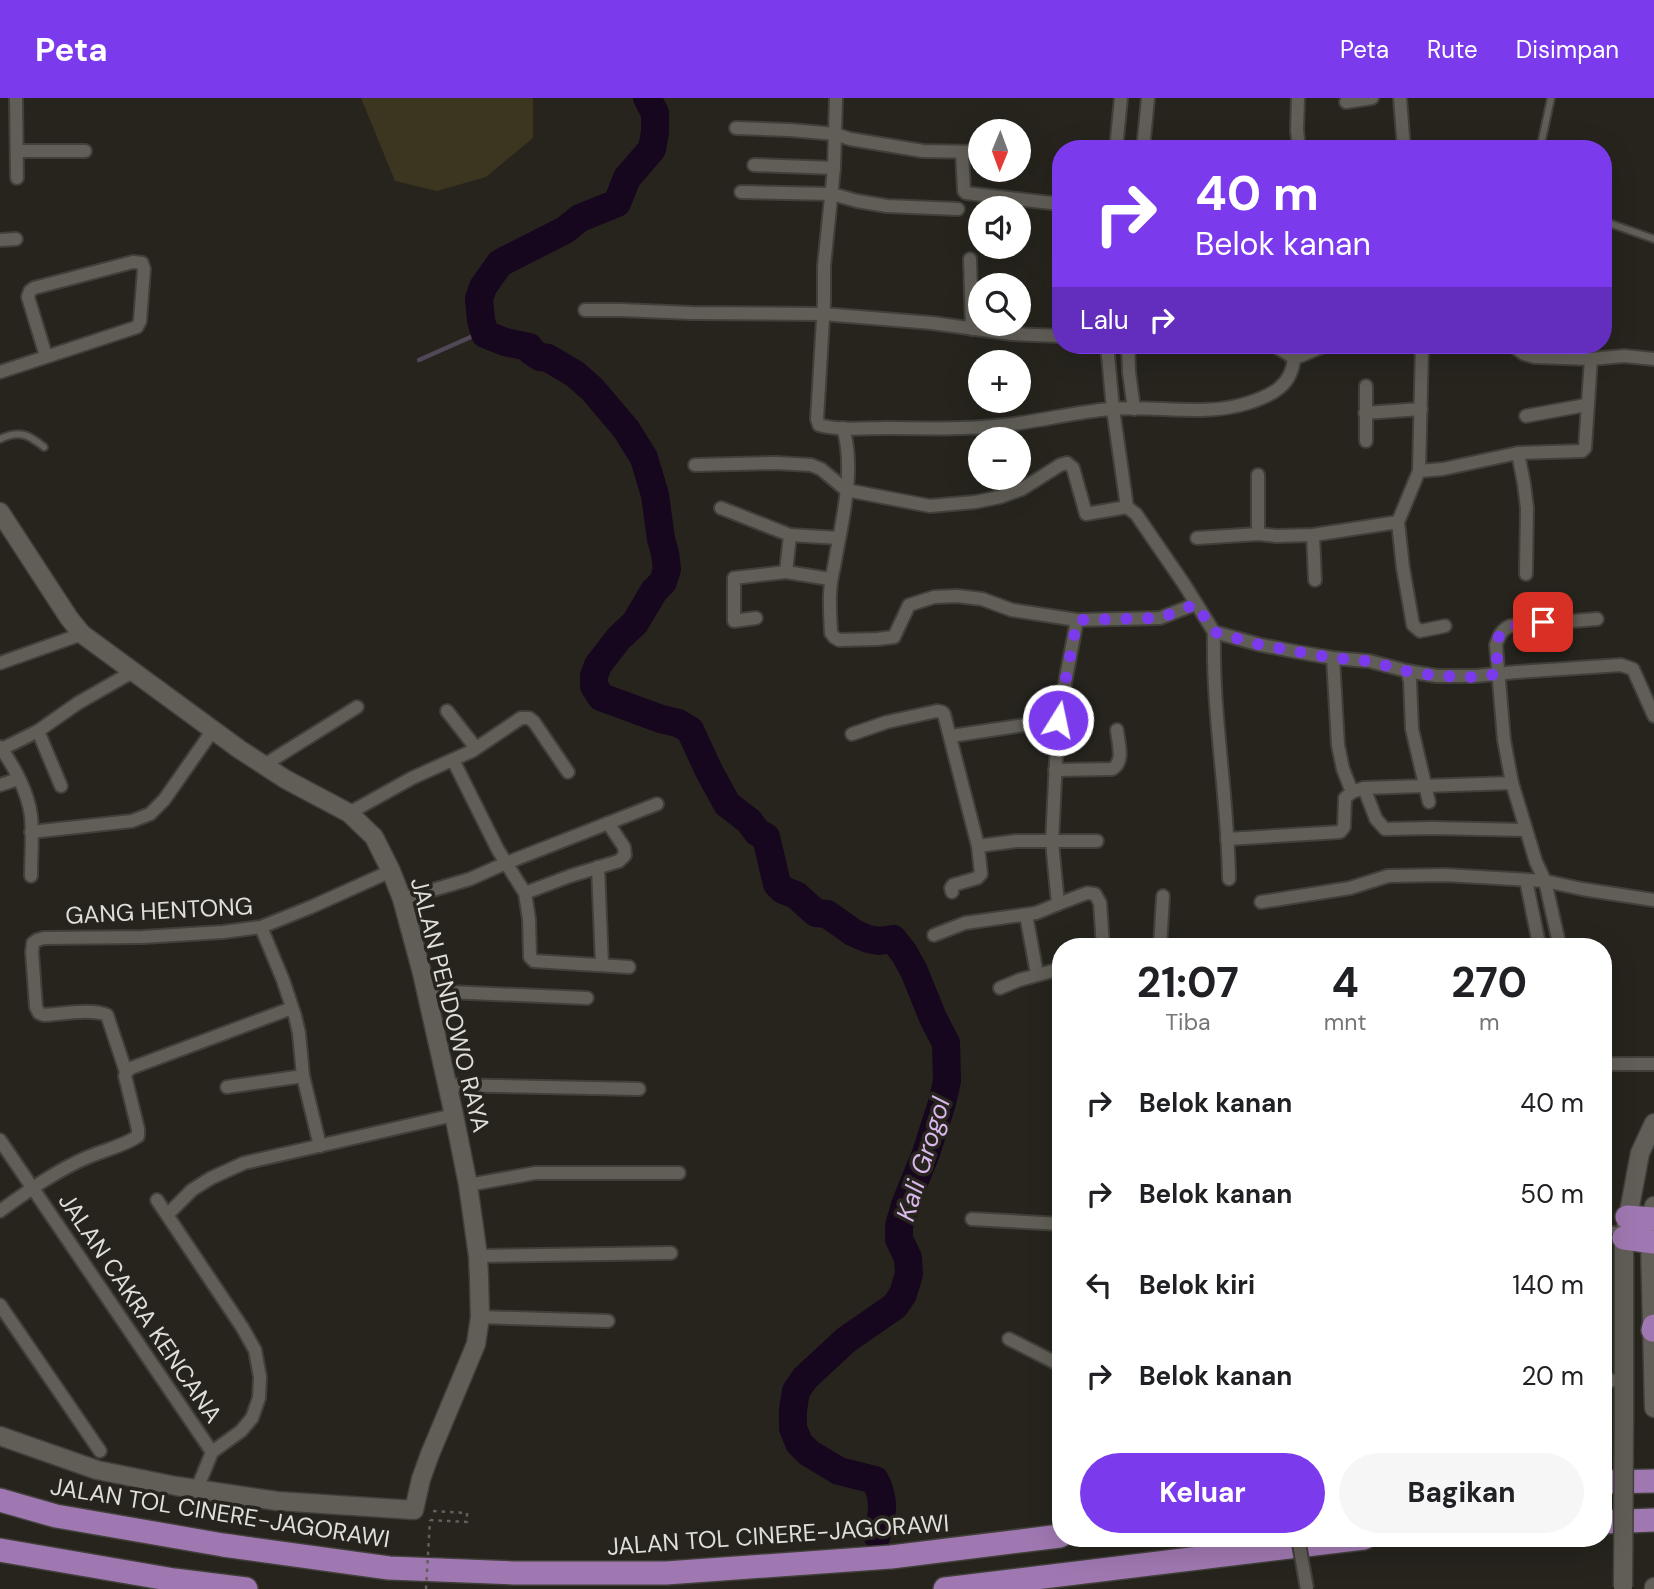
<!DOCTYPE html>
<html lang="id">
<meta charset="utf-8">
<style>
body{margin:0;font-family:"DM Sans",sans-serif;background:#f6f6f6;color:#202124;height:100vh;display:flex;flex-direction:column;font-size:26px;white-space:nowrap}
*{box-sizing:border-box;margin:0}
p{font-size:23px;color:#757577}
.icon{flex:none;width:38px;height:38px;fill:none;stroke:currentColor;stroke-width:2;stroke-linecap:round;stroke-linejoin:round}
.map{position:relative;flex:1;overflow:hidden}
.drawer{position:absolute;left:1052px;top:840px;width:560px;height:609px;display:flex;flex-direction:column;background:#fff;border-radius:28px;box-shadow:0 7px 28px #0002}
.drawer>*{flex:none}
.hud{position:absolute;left:1052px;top:42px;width:560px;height:214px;border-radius:28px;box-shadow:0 7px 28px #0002;background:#7c3aed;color:#fff;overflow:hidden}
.needle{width:46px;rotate:181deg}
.fabs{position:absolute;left:968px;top:21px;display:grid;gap:14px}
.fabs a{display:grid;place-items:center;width:63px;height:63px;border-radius:50%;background:#fff;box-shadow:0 7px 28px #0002;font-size:35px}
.pin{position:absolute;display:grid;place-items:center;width:60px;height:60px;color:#fff;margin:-30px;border-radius:14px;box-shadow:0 4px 10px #0006}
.me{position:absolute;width:77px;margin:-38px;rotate:10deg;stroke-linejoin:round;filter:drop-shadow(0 0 5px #0008)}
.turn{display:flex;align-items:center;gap:24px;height:147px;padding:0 28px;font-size:32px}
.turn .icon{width:91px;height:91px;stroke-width:2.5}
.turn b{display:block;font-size:49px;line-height:60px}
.then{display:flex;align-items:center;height:66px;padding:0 28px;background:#0003;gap:14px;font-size:26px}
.eta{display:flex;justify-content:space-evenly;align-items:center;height:119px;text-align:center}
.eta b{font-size:42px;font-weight:700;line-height:49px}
.cta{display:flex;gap:14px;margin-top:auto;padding:14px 28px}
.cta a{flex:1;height:80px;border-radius:42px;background:#7c3aed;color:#fff;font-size:28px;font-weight:700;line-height:80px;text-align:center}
.cta a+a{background:#f6f6f6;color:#202124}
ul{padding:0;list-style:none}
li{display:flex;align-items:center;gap:21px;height:91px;padding:0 28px}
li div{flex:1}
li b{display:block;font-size:26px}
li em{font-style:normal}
header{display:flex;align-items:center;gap:42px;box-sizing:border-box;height:98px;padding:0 35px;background:#7c3aed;color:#fff}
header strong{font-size:33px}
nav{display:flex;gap:38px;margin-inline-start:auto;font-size:24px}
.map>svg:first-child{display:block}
.green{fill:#3c351f}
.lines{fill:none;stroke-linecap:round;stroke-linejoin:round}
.stream{stroke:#524756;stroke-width:4.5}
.river{stroke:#16061e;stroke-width:28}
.lane-casing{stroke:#413f39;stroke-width:10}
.street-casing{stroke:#413f39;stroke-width:16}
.secondary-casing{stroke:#413f39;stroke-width:21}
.highway-casing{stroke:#413f39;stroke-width:26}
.path{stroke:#62605a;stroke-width:2.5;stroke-dasharray:3.5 5;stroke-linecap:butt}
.lane{stroke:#615e57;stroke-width:6}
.street{stroke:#615e57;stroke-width:12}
.secondary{stroke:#615e57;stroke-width:18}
.highway{stroke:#9f78b1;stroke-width:23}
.street-bridge-casing{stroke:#413f39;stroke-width:16;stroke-linecap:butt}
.secondary-bridge-casing{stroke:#413f39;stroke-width:21;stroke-linecap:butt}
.path-bridge{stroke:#62605a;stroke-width:2.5;stroke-dasharray:3.5 5;stroke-linecap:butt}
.street-bridge{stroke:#615e57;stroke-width:12}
.secondary-bridge{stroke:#615e57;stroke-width:18}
.route{stroke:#7c3aed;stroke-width:12;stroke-dasharray:0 21.6}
.labels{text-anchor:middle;stroke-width:7;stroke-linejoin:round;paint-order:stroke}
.street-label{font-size:24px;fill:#dfded9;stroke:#26241d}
.water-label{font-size:26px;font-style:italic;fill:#d9b6eb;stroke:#26241d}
</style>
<header>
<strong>Peta</strong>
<nav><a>Peta</a><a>Rute</a><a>Disimpan</a></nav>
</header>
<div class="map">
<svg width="1654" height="1491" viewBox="0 0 1654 1491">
<rect width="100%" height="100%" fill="#26241d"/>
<!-- green -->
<path class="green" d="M361 0H533V40L486 79 437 93 395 83Z"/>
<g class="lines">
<!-- stream -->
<path class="stream" d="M419 262 473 238 484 231"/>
<!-- river -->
<path class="river" d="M647 0 655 15V34L652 51 627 80 617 105 580 120 565 132 500 165 483 189 479 201 481 222 485 236 505 244 529 249 531 253 540 259 548 260 575 276 592 291 626 331 644 360 655 397 661 441 665 455 667 471 663 484 654 493 635 525 619 540 598 567 594 578V588L601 599 661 621 678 625 690 632 709 673 727 706 749 723 757 734 766 739 777 786 783 792 796 797 816 815 827 816 854 835 868 841 879 843 893 841 904 855 914 873 933 920 946 945 947 983 942 1005 926 1055 905 1107 899 1128V1141L908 1160 909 1176 903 1196 895 1208 846 1242 805 1280 796 1293 793 1312V1330L799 1345 809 1355 839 1373 875 1382C885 1401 883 1417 877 1437"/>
<!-- lane casing -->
<g class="lane-casing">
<g id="lane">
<path d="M1540 51 1551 0"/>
<path d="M1603 123 1654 141"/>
<path d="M0 341C19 332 28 336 44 349"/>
<path d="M1603 1131 1622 1133"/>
</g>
</g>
<!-- street casing -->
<g class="street-casing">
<g id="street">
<path d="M16 0 17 80"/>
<path d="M836 0 834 70 824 168V204L817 321 819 327C841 333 866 330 888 330 924 330 959 332 995 328 1034 325 1072 314 1111 311 1156 307 1204 319 1248 305 1273 297 1292 287 1294 260L1303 257 1326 247"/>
<path d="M1298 0 1297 32 1299 51"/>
<path d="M1400 0 1404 51"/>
<path d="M1346 4 1372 0"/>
<path d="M736 30 790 32 835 36 850 41 923 53 980 54"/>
<path d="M1116 51 1121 0"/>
<path d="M1143 51 1148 0"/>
<path d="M18 53H85"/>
<path d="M962 54 964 93 966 95 1060 106"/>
<path d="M754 67 834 70"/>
<path d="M741 94 832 96 857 103 887 108 958 111"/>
<path d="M0 142 16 141"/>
<path d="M970 161 972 231"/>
<path d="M585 212H621L692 215 823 216 932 225 1012 236 1060 238"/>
<path d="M1107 247 1113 311 1127 409 1136 416 1184 486 1214 534 1261 547 1298 554 1333 560 1369 563 1407 573 1437 578H1475L1517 574 1621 567 1633 571 1654 618"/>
<path d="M1128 247 1129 274 1134 311"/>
<path d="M1274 247 1294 260"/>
<path d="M1512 247 1524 256 1535 259 1591 261 1624 258 1654 261"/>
<path d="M0 274 137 229 140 223 144 171 142 165 133 164 34 190 30 193 28 199 46 258"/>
<path d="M1366 288V343"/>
<path d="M1365 315 1421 311"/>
<path d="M1526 318 1586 307"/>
<path d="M843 330C856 372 841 427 834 469 828 491 830 513 831 535L834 539 839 542 877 541 894 539 909 507 934 499 957 498 982 501 1012 512 1077 522 1160 520 1196 506"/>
<path d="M1518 355 1524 386 1527 410 1526 476"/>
<path d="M695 367 776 365 811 367 821 371 846 392 930 408 975 404 1000 399 1022 391 1060 367 1067 365 1073 370 1086 416 1127 409"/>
<path d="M1419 373 1422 247"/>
<path d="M721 410 790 437 786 474"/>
<path d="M1398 424 1403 470 1413 527 1420 533 1445 528"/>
<path d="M1258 436V377"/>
<path d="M790 437 839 440"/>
<path d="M1313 437 1315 482"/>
<path d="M1197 440 1258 436 1276 438 1313 437 1398 424 1419 373 1443 371 1518 355 1582 353 1585 350 1591 261"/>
<path d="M756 520 734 523V480L786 474 830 481"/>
<path d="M1077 522 1058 622 1052 744 1058 806 1087 795 1095 796 1100 805 1103 849"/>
<path d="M1214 534C1212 616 1228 698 1229 781"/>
<path d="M1333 560 1338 647 1343 671 1352 694"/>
<path d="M0 565 82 536"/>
<path d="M1407 573 1410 583 1412 631 1429 704"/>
<path d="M447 613 476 650"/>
<path d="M38 633 61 688"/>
<path d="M852 636 887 624 937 613 942 614 944 616 978 748 981 776 977 780 953 787 951 790 952 794"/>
<path d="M951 638 1058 622"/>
<path d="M0 649C14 668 28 694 31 718 33 738 31 758 31 778"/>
<path d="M0 652 38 633 78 605 134 573"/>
<path d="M453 662 498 752 525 795 529 821 530 859 534 863 629 869"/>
<path d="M264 667 357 609"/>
<path d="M1055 672 1112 671C1125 664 1118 645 1117 632"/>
<path d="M0 687 18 681"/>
<path d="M1364 690 1376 721 1385 731 1432 730 1526 732"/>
<path d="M349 715 412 680 472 653 521 620H529L534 624 568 674"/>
<path d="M31 734 132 723 150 716 164 702 213 632"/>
<path d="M1227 741 1340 734 1344 729 1345 700 1352 694 1364 690 1512 685"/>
<path d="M978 748 1016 743H1097"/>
<path d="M598 769 602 867"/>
<path d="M1526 782 1538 841 1534 849"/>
<path d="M525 795 570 778 619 763 625 757 624 749 608 725"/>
<path d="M402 801 470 781 506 765 657 706"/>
<path d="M1261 804 1350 790 1388 778 1445 777 1545 783 1582 791 1654 802"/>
<path d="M1026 817 1037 876"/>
<path d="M261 829 283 882 295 918 299 935 303 978 320 1048"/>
<path d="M934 837 965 825 1036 815 1058 806"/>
<path d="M1160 849 1163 798"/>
<path d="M1560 849 1545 783 1536 764 1512 685 1504 642 1496 547C1499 538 1501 532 1510 528L1597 521"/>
<path d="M1000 890 1019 882 1060 871"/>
<path d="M426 893 587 900"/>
<path d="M1603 966H1654"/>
<path d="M126 974 107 917C92 910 61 916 44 917L39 915 36 909 32 854 33 845 37 842 44 840 143 839 223 834 261 829 311 809 391 773"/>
<path d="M447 987 639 991"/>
<path d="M227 989 303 978"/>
<path d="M0 1042 212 1354"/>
<path d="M468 1087 535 1075H679"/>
<path d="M157 1102 242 1229 255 1252 260 1279 259 1300 252 1320 241 1333 212 1354 197 1391"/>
<path d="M0 1113C28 1093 57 1072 88 1059 104 1052 124 1048 138 1038V1031L125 978 126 974 131 970 292 910"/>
<path d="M168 1116 192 1092 211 1080 244 1065 454 1017"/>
<path d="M972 1121 1060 1126"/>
<path d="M478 1158 671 1155"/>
<path d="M0 1207 100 1353"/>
<path d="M480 1219 608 1223"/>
<path d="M1009 1241 1060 1267"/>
<path d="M1603 1283 1624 1282"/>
</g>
</g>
<!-- secondary casing -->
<g class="secondary-casing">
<g id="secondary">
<path d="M0 414 69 520 82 536 239 651 285 681 349 715 374 739 391 773 402 801 422 875 454 1017 468 1087 478 1158 479 1180 480 1219 476 1246 430 1356 421 1381 414 1412 277 1403 176 1388 97 1372 0 1338"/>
<path d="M1654 1108 1651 1121 1650 1143 1654 1310"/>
<path d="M1624 1320V1140L1640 1055 1654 1025"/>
<path d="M1654 1491V1489"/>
</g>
</g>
<!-- highway casing -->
<g class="highway-casing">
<g id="highway">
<path d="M1627 1119 1654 1121"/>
<path d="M1624 1140 1654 1144"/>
<path d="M1653 1232 1654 1228"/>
<path d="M1603 1384 1654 1383"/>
<path d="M0 1402 56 1418 223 1447 389 1470 514 1475H666L891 1459 1060 1438"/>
<path d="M1603 1424 1654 1422"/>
<path d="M0 1452 174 1482 246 1491"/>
<path d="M945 1491 1364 1440"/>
</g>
</g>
<!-- path -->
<path class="path" d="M430 1422 467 1424V1415L431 1413"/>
<!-- lane -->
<use href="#lane" class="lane"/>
<!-- street -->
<use href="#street" class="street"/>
<!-- secondary -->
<use href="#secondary" class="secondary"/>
<!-- highway -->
<use href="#highway" class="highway"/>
<!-- street-bridge casing -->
<g class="street-bridge-casing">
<path id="street-bridge" d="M1298 1440 1307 1491"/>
</g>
<!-- secondary-bridge casing -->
<g class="secondary-bridge-casing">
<path id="secondary-bridge" d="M1623 1489 1624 1320"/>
</g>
<!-- path-bridge -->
<path class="path-bridge" d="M426 1491 430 1422"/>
<!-- street-bridge -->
<use href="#street-bridge" class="street-bridge"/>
<!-- secondary-bridge -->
<use href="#secondary-bridge" class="secondary-bridge"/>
</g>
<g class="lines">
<!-- route -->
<path class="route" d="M1058 622 1077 522 1160 520 1196 506 1214 534 1261 547 1333 560 1369 563 1406 573 1437 578 1475 579 1498 576C1494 529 1497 528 1543 524"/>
</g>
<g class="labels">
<!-- street labels -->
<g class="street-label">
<text transform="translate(159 813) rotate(-3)" y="8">GANG HENTONG</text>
<text transform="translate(450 907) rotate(76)" y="8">JALAN PENDOWO RAYA</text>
<text transform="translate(140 1210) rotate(56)" y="8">JALAN CAKRA KENCANA</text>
<text transform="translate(220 1415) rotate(9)" y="8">JALAN TOL CINERE-JAGORAWI</text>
<text transform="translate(778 1437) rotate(-4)" y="8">JALAN TOL CINERE-JAGORAWI</text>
</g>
<!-- water labels -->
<g class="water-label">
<text transform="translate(923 1061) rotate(-73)" y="9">Kali Grogol</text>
</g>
</g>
</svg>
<div class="fabs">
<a><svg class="needle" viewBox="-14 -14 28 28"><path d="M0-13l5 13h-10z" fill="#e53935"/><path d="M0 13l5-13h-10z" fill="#757577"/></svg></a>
<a><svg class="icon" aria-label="sound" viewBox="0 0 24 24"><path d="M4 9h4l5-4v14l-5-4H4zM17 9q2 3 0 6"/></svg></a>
<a><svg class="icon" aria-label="search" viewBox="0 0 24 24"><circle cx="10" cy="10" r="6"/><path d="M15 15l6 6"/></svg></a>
<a>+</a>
<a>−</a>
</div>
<div class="pin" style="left:1543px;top:524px;background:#d93025"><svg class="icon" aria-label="arrive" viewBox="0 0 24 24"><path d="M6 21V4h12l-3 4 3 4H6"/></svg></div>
<svg class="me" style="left:1058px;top:622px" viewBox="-20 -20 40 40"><circle r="17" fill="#7c3aed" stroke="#fff" stroke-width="3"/><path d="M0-11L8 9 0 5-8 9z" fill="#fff"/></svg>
<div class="hud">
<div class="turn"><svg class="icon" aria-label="right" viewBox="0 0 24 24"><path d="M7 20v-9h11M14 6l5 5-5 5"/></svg><div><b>40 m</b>Belok kanan</div></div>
<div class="then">Lalu<svg class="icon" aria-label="right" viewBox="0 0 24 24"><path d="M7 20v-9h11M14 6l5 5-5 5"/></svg></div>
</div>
<section class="drawer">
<div class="eta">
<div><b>21:07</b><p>Tiba</p></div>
<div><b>4</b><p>mnt</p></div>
<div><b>270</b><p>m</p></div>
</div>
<ul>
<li><svg class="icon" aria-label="right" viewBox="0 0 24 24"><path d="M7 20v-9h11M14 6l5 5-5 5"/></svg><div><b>Belok kanan</b></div><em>40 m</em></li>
<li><svg class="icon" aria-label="right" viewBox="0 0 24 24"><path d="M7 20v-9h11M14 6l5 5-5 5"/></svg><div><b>Belok kanan</b></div><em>50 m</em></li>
<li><svg class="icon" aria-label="left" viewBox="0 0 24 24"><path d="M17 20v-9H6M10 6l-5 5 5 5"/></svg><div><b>Belok kiri</b></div><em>140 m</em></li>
<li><svg class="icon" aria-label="right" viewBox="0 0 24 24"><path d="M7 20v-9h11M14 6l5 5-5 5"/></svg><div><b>Belok kanan</b></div><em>20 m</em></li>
</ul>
<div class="cta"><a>Keluar</a><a>Bagikan</a></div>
</section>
</div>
